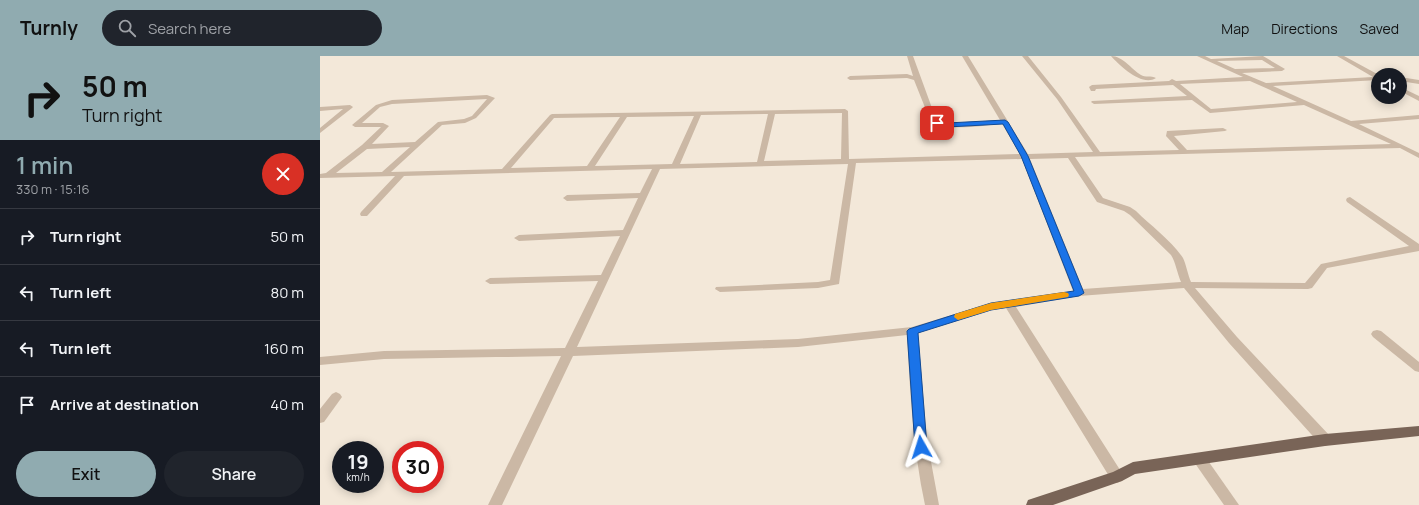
<!DOCTYPE html>
<meta charset="utf-8">
<style>
body{margin:0;font-family:Manrope,sans-serif;background:#20242c;color:#f1f3f6;height:100vh;display:flex;flex-direction:column;font-size:15px;white-space:nowrap}
*{box-sizing:border-box;margin:0}
p{font-size:13px;color:#9ea1a6}
.icon{flex:none;width:22px;height:22px;fill:none;stroke:currentColor;stroke-width:2;stroke-linecap:round;stroke-linejoin:round}
.map{position:relative;flex:1;overflow:hidden}
.side{display:flex;flex-direction:column;background:#171b24;width:320px}
.side>*{flex:none}
.banner{background:#90abb0;color:#111;overflow:hidden}
.fabs{position:absolute;left:1051px;top:12px;display:grid;gap:8px}
.fabs a{display:grid;place-items:center;width:36px;height:36px;border-radius:50%;background:#171b24;box-shadow:0 2px 10px #0003;font-size:20px}
.speed{position:absolute;left:12px;top:385px;display:flex;gap:8px;font-size:20px;font-weight:700;text-align:center}
.speed>*{display:grid;place-content:center;width:52px;height:52px;border-radius:50%;background:#171b24;box-shadow:0 2px 10px #0003;line-height:1}
.speed small{font-size:10px;font-weight:400}
.speed .limit{border:6px solid #d22;background:#fff;color:#111}
.pin{position:absolute;display:grid;place-items:center;width:34px;height:34px;color:#fff;margin:-17px;border-radius:8px;box-shadow:0 2px 6px #0006}
.me{position:absolute;width:44px;margin:-22px;rotate:354deg;stroke-linejoin:round;filter:drop-shadow(0 0 3px #0008)}
.turn{display:flex;align-items:center;gap:14px;height:84px;padding:0 16px;font-size:18px}
.turn .icon{width:52px;height:52px;stroke-width:2.5}
.turn b{display:block;font-size:28px;line-height:34px}
.round{display:grid;place-items:center;flex:none;width:42px;height:42px;border-radius:21px;background:#20242c}
.headline{display:flex;align-items:center;justify-content:space-between;height:68px;padding:0 16px}
h1{font-size:24px;font-weight:600;line-height:30px;color:#90abb0}
.cta{display:flex;gap:8px;margin-top:auto;padding:8px 16px}
.cta a{flex:1;height:46px;border-radius:24px;background:#90abb0;color:#111;font-size:16px;font-weight:600;line-height:46px;text-align:center}
.cta a+a{background:#20242c;color:#f1f3f6}
ul{padding:0;list-style:none}
li{display:flex;align-items:center;gap:12px;height:56px;padding:0 16px;border-top:1px solid #363941}
li div{flex:1}
li b{display:block;font-size:15px}
li em{font-style:normal}
header{display:flex;align-items:center;gap:24px;box-sizing:border-box;height:56px;padding:0 20px;background:#90abb0;color:#111}
header strong{font-size:19px}
nav{display:flex;gap:22px;margin-inline-start:auto;font-size:14px}
.search{width:280px;height:36px;background:#20242c;display:flex;align-items:center;gap:10px;box-sizing:border-box;padding:0 14px;border-radius:22px;color:#9ea1a6;font-size:15px}
main{display:flex;flex:1;min-height:0}
.map>svg:first-child{display:block}
.lines{fill:none;stroke-linecap:round;stroke-linejoin:round}
.minor{fill:#cbb8a5;fill-rule:evenodd}
.major{fill:#796457;fill-rule:evenodd}
.route{fill:#1a73e8;stroke:#114b97}
.slow{fill:#f59e0b}
</style>
<header>
<strong>Turnly</strong>
<div class="search"><svg class="icon" aria-label="search" viewBox="0 0 24 24"><circle cx="10" cy="10" r="6"/><path d="M15 15l6 6"/></svg>Search here</div>
<nav><a>Map</a><a>Directions</a><a>Saved</a></nav>
</header>
<main>
<section class="side">
<div class="banner">
<div class="turn"><svg class="icon" aria-label="right" viewBox="0 0 24 24"><path d="M7 20v-9h11M14 6l5 5-5 5"/></svg><div><b>50 m</b>Turn right</div></div>
</div>
<div class="headline"><div><h1>1 min</h1><p>330 m · 15:16</p></div><a class="round" style="background:#d93025;color:#fff"><svg class="icon" aria-label="close" viewBox="0 0 24 24"><path d="M6 6l12 12M18 6L6 18"/></svg></a></div>
<ul>
<li><svg class="icon" aria-label="right" viewBox="0 0 24 24"><path d="M7 20v-9h11M14 6l5 5-5 5"/></svg><div><b>Turn right</b></div><em>50 m</em></li>
<li><svg class="icon" aria-label="left" viewBox="0 0 24 24"><path d="M17 20v-9H6M10 6l-5 5 5 5"/></svg><div><b>Turn left</b></div><em>80 m</em></li>
<li><svg class="icon" aria-label="left" viewBox="0 0 24 24"><path d="M17 20v-9H6M10 6l-5 5 5 5"/></svg><div><b>Turn left</b></div><em>160 m</em></li>
<li><svg class="icon" aria-label="arrive" viewBox="0 0 24 24"><path d="M6 21V4h12l-3 4 3 4H6"/></svg><div><b>Arrive at destination</b></div><em>40 m</em></li>
</ul>
<div class="cta"><a>Exit</a><a>Share</a></div>
</section>
<div class="map">
<svg width="1099" height="449" viewBox="0 0 1099 449">
<rect width="100%" height="100%" fill="#f3e8d9"/>
<g class="lines">
<!-- minor -->
<g class="minor">
<path d="M587 0H593L616 63 627 67 680 64 642 0H648L708 98 773 96 737 43 702 0H708L741 41 780 96 859 94 846 80 847 75 903 72 907 74 905 75 854 80 867 94 1071 88 984 49 890 57 872 44 774 48 771 46 772 45 867 40 853 29 776 33 775 35H771L769 31 772 29 849 25 852 23 856 25 923 21 877 0H885L891 3 943 0 965 13 962 15 922 17 946 27 1053 21 1017 0H1024L1059 19 1058 24 953 30 1031 65 1099 59V63L1039 68 1099 97V102L1080 92 755 101 783 142 810 151 816 155C830 169 852 185 863 202 866 208 868 219 871 226L985 227 1001 208 1089 190 1027 146 1026 144 1027 142 1030 141 1099 188V195L1007 212 992 232 988 233 875 232 917 281 1010 380 1012 384 1010 388 1005 390 1000 388 909 287 864 232 759 240 696 251 802 417 804 421 802 425 797 427 792 425 686 252 672 254 598 277 607 384 619 449H605C593 393 590 336 587 279L478 291 253 300 182 449H168L241 300 64 303 0 309V301L64 295 245 292 278 225 170 228 165 225 170 222 281 219 300 180 199 185 194 182 199 179 303 174 318 142 247 145 243 142 247 139 320 137 332 113 84 120 47 160H41L40 158 41 156 75 120 0 122V118L6 117 42 89 61 71H35L32 69 56 49 72 44 167 39 175 42 156 62 145 67 122 69 71 116 182 113 230 59 232 58 525 53 528 55 529 103 700 98 682 68C665 69 621 77 610 64L594 24 587 22 530 24 527 22 530 20 587 18 593 20ZM942 4 955 12 915 13 897 5ZM930 25 977 46 891 53 860 28ZM167 43 152 60 144 63 118 66 95 86 52 88 69 70 63 67H42L60 51 72 48ZM522 57 521 103 444 105 455 58ZM448 58 437 106 360 108 381 59ZM374 60 352 108 275 110 307 61ZM300 61 267 110 191 112 234 62ZM90 91 62 116 16 117 47 93ZM748 102 777 146 804 155 810 159 851 199C856 207 857 217 861 226L763 233 710 103ZM702 103 753 235 671 247 592 271 478 283 257 291 340 113 528 108 510 224 498 226 396 231 395 233 400 236 498 232 519 228 536 107Z"/>
<path d="M791 0C803 0 811 13 821 19 825 22 831 19 836 22 822 31 800 10 791 0Z"/>
<path d="M1080 21 1099 24V28L1080 25Z"/>
<path d="M1080 31 1099 40V45L1080 35Z"/>
<path d="M30 49 33 51 32 52 0 77V72L23 53 0 55V51Z"/>
<path d="M1057 274 1061 275 1099 306V316L1095 315 1053 281 1051 278 1053 275Z"/>
<path d="M16 336 20 338 22 341 4 366 0 367V353L12 338Z"/>
<path d="M879 397 884 399 919 449H904L872 403 874 399Z"/>
</g>
<!-- major -->
<path class="major" d="M1099 370V380L1005 390 815 418 802 425 733 449H706L708 444 793 416 813 406 1005 378Z"/>
</g>
<!-- route -->
<path class="route" d="M685 64 688 66 708 100 764 237 759 240 671 254 598 277 607 391 605 395 601 396 597 395 595 391 587 275 589 273 671 247 754 235 701 100 683 68 627 71 614 67 617 66 627 67Z"/>
<!-- slow -->
<path class="slow" d="M744 236 748 237 749 239 748 241 671 254 638 264 634 261 635 258 671 247Z"/>
</svg>
<div class="fabs">
<a><svg class="icon" aria-label="sound" viewBox="0 0 24 24"><path d="M4 9h4l5-4v14l-5-4H4zM17 9q2 3 0 6"/></svg></a>
</div>
<div class="speed"><div>19<small>km/h</small></div><div class="limit">30</div></div>
<div class="pin" style="left:617px;top:67px;background:#d93025"><svg class="icon" aria-label="arrive" viewBox="0 0 24 24"><path d="M6 21V4h12l-3 4 3 4H6"/></svg></div>
<svg class="me" style="left:601px;top:391px" viewBox="-20 -20 40 40"><path d="M0-17L14 15 0 8-14 15z" fill="#1a73e8" stroke="#fff" stroke-width="4"/></svg>
</div>
</main>
